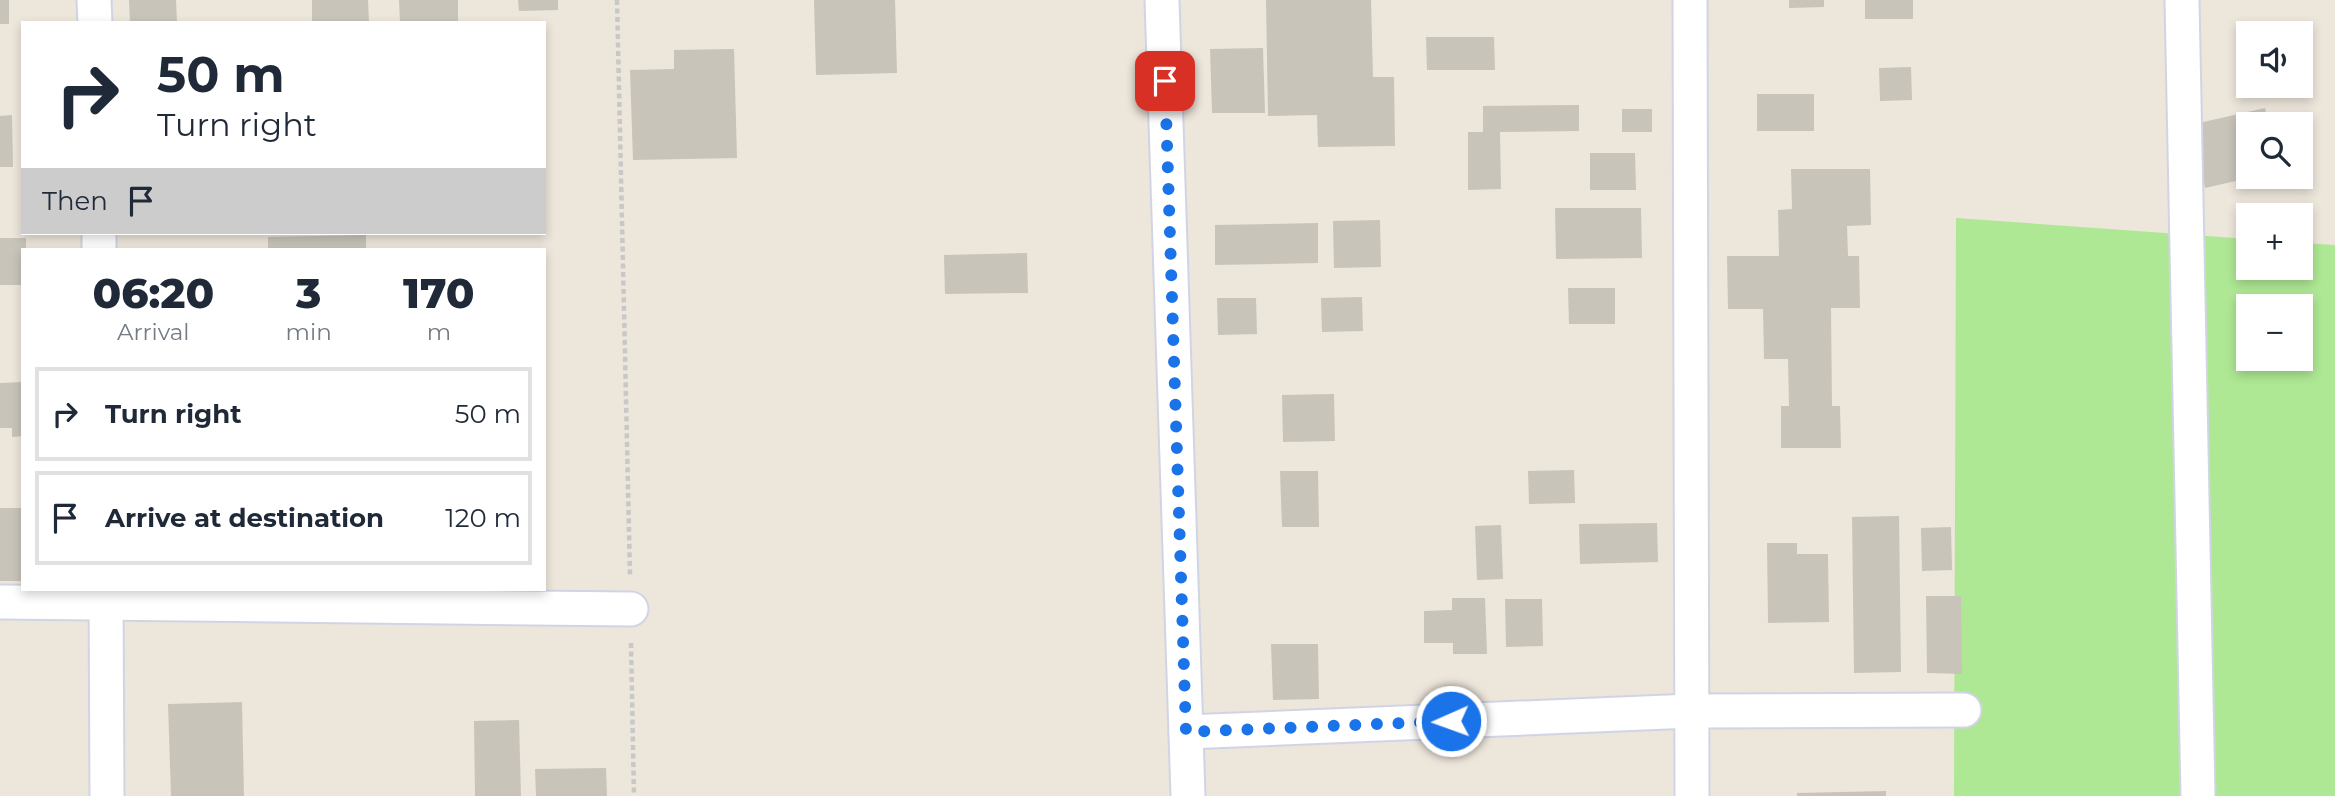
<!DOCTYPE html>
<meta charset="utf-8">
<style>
body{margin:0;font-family:Montserrat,sans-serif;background:#f6f6f7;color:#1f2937;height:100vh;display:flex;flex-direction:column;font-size:26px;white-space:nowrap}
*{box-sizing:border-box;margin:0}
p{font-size:23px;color:#747a83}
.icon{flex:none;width:38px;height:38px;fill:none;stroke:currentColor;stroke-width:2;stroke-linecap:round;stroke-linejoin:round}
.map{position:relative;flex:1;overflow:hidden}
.side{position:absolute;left:21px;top:248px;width:525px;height:343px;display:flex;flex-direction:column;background:#fff;border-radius:0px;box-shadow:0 4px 10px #0003}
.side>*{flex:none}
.banner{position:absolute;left:21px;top:21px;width:525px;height:214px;border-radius:0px;box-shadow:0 4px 10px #0003;background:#fff;color:#1f2937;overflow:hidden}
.controls{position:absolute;left:2236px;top:21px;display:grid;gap:14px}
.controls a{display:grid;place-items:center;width:77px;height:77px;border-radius:0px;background:#fff;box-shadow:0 4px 10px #0003;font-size:35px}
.pin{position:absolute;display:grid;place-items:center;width:60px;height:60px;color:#fff;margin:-30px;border-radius:14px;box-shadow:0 4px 10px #0006}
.me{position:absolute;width:77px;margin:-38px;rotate:268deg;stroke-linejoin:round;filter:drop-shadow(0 0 5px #0008)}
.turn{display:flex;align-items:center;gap:24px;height:147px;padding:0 21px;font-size:32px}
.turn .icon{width:91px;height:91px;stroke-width:2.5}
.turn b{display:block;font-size:49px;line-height:60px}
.then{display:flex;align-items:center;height:66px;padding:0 21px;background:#0003;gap:14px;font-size:26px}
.eta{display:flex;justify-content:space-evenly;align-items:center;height:119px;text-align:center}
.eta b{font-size:42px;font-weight:800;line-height:49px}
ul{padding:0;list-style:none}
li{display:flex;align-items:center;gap:21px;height:94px;margin:0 14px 10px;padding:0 7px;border:4px solid #e0e1e3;border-radius:0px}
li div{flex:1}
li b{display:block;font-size:26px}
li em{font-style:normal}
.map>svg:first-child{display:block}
.green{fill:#aee894;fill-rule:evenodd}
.building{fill:#c8c4ba}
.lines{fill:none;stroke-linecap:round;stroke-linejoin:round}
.minor-casing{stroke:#d1d4e4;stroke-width:37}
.path{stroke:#c8c8c8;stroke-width:4.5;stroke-dasharray:5 3.5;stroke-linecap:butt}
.minor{stroke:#fff;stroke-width:33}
.route{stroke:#1a73e8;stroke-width:12;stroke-dasharray:0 21.6}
</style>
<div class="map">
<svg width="2335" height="796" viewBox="0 0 2335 796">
<rect width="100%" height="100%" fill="#ede6db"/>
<!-- green -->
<path class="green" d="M1956 218 2249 239V268H2301V243L2335 245V796H1954ZM2249 306H2301V359H2249Z"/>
<!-- building -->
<g class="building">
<rect x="0" y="0" width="9" height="24"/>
<path d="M129 0H176L177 23H130Z"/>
<path d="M312 0H368L369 23H312Z"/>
<path d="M399 0H458V23H400Z"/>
<path d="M518 0H558V10L519 11Z"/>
<path d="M814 0H895L897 73 816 75Z"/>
<path d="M1266 0H1371L1373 77H1394L1395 146 1318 147 1317 115 1268 116Z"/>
<path d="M1789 0H1824V7L1789 8Z"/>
<rect x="1865" y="0" width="48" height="19"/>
<path d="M1426 37H1494L1495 70H1427Z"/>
<path d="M1263 48 1265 113H1212L1210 49Z"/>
<path d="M734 49 737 158 633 160 630 70 674 69V50Z"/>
<path d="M1911 67 1912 100 1880 101 1879 68Z"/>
<rect x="1757" y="94" width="57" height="37"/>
<path d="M1579 105V131L1500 132 1501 189 1468 190V132H1483V106Z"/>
<path d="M2265 108 2269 124H2249V178L2205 188 2190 125Z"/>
<rect x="1622" y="109" width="30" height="23"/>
<path d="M12 115 13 167H0V116Z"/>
<path d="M1590 153H1635L1636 190H1590Z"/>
<path d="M1791 169H1870L1871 225 1847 226 1848 256H1859L1860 308H1831L1832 406H1840L1841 448H1781V406H1789L1788 359H1764L1763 309H1728L1727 256H1779L1778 210 1792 209Z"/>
<path d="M1555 208H1641L1642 258 1556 259Z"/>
<path d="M1380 220 1381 267 1334 268 1333 221Z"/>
<path d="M1318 223V263L1215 265V225Z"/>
<path d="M366 235V250H268V237Z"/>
<path d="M0 238H26V250H23V285H0Z"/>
<path d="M1027 253 1028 293 945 294 944 255Z"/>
<path d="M1568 288H1615V324H1569Z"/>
<path d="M1362 297 1363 331 1322 332 1321 298Z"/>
<path d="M1217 298H1256L1257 334 1218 335Z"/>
<path d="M23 382V436L12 437V428H0V383Z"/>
<path d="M1334 394 1335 441 1283 442 1282 395Z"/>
<path d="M1574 470 1575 503 1529 504 1528 471Z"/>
<path d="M1280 471H1318L1319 527H1282Z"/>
<rect x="0" y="508" width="23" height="73"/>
<path d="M1899 516 1901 672 1854 673 1852 517Z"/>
<path d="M1657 523 1658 562 1580 564 1579 524Z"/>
<path d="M1501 525 1503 579 1477 580 1475 526Z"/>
<path d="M1951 527 1952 570 1922 571 1921 528Z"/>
<path d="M1767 543H1797V554H1828L1829 622 1768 623Z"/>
<path d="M1926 596H1961L1962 674 1927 673Z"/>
<path d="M1452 598H1485L1487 654H1453V643H1424V611L1452 610Z"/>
<path d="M1505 599H1542L1543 646 1506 647Z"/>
<path d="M1271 644H1318L1319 699 1273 700Z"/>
<path d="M242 702 244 796H171L168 704Z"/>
<path d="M519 720 521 796H475L474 721Z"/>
<path d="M606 768 607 796H536L535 769Z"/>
<path d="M1886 791V796H1797V793Z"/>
</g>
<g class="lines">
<!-- minor casing -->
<g class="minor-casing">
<g id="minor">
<path d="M94 0 95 23"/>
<path d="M1162 0 1188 796"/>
<path d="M1690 0 1692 796"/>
<path d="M2182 0 2198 796"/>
<path d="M99 233V250"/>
<path d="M106 590 107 796"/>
<path d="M0 602 631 609"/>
<path d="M1186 732 1691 711 1964 710"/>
</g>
</g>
<!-- path -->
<g class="path">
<path d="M617 0 630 575"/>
<path d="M631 643 634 796"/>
</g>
<!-- minor -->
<use href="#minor" class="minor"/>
</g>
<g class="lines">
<!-- route -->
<path class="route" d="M1165 81 1186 732 1451 721"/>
</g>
</svg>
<div class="controls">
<a><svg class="icon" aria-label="sound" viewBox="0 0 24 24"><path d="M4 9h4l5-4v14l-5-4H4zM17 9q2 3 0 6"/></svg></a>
<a><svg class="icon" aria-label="search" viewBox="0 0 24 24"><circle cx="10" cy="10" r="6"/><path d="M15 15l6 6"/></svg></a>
<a>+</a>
<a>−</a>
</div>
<div class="pin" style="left:1165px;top:81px;background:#d93025"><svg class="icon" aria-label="arrive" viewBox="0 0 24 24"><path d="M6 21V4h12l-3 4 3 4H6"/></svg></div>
<svg class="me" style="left:1451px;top:721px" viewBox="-20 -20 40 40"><circle r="17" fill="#1a73e8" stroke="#fff" stroke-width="3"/><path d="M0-11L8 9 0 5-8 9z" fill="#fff"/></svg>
<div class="banner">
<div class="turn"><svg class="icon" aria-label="right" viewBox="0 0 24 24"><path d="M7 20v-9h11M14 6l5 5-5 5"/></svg><div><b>50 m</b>Turn right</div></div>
<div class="then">Then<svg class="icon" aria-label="arrive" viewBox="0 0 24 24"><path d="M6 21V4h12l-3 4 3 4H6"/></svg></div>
</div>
<section class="side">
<div class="eta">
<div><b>06:20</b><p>Arrival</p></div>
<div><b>3</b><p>min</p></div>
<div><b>170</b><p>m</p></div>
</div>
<ul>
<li><svg class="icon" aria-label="right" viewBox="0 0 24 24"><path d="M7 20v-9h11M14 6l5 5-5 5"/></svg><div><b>Turn right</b></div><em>50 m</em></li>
<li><svg class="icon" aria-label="arrive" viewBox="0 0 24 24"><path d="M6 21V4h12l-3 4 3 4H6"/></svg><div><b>Arrive at destination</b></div><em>120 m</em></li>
</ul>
</section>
</div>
